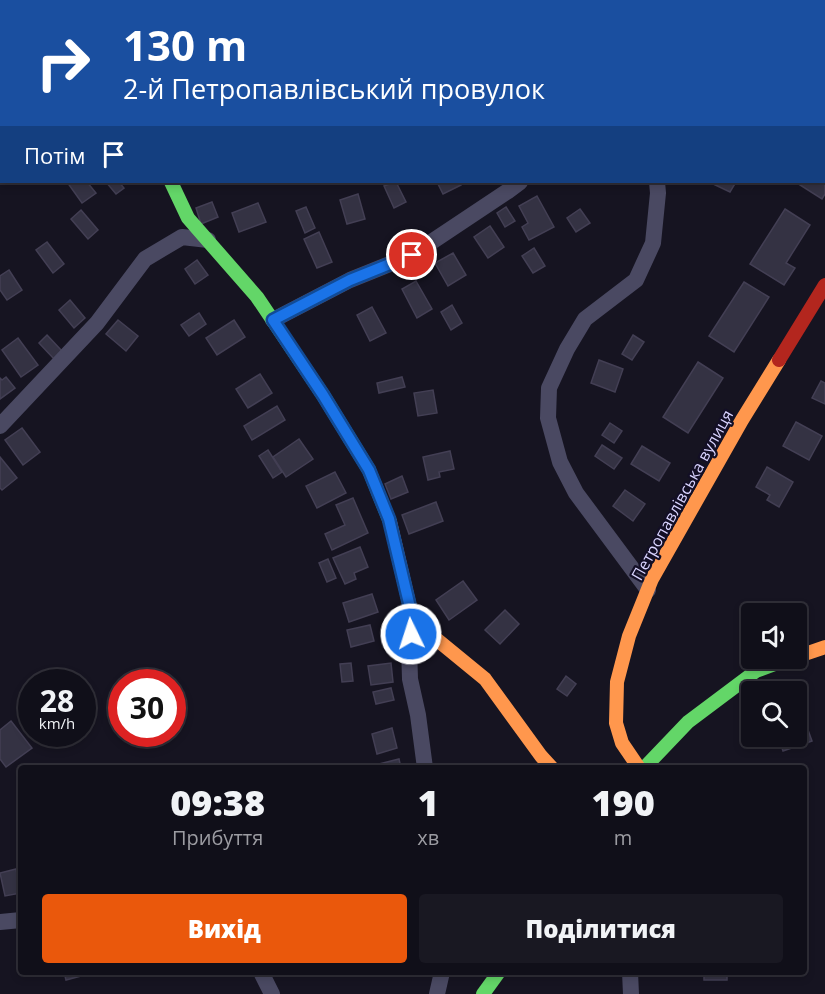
<!DOCTYPE html>
<html lang="uk">
<meta charset="utf-8">
<style>
body{margin:0;font-family:"Open Sans",sans-serif;background:#191822;color:#f1f3f6;height:100vh;display:flex;flex-direction:column;font-size:22px;white-space:nowrap}
*{box-sizing:border-box;margin:0}
p{font-size:20px;color:#9c9ca2}
.icon{flex:none;width:33px;height:33px;fill:none;stroke:currentColor;stroke-width:2;stroke-linecap:round;stroke-linejoin:round}
.map{position:relative;flex:1;overflow:hidden}
.sheet{position:absolute;left:18px;top:765px;width:789px;height:210px;display:flex;flex-direction:column;background:#100f19;border-radius:6px;box-shadow:0 3px 9px #0003,0 0 0 2px #302f38}
.sheet>*{flex:none}
.hud{position:absolute;left:0px;top:0px;width:825px;height:183px;box-shadow:0 3px 9px #0003,0 0 0 2px #302f38;background:#1a4fa0;color:#fff;overflow:hidden}
.tools{position:absolute;left:741px;top:603px;display:grid;gap:12px}
.tools a{display:grid;place-items:center;width:66px;height:66px;border-radius:6px;background:#100f19;box-shadow:0 3px 9px #0003,0 0 0 2px #302f38;font-size:30px}
.speed{position:absolute;left:18px;top:669px;display:flex;gap:12px;font-size:30px;font-weight:700;text-align:center}
.speed>*{display:grid;place-content:center;width:78px;height:78px;border-radius:50%;background:#100f19;box-shadow:0 3px 9px #0003,0 0 0 2px #302f38;line-height:1}
.speed small{font-size:15px;font-weight:400}
.speed .limit{border:9px solid #d22;background:#fff;color:#111}
.pin{position:absolute;display:grid;place-items:center;width:51px;height:51px;color:#fff;margin:-26px;border:3px solid #fff;border-radius:50%;box-shadow:0 2px 6px #0007}
.me{position:absolute;width:66px;margin:-33px;rotate:356deg;stroke-linejoin:round;filter:drop-shadow(0 0 4px #0008)}
.turn{display:flex;align-items:center;gap:21px;height:126px;padding:0 24px;font-size:27px}
.turn .icon{width:78px;height:78px;stroke-width:2.5}
.turn b{display:block;font-size:42px;line-height:51px}
.then{display:flex;align-items:center;height:57px;padding:0 24px;background:#0003;gap:12px;font-size:22px}
.eta{display:flex;justify-content:space-evenly;align-items:center;height:102px;text-align:center}
.eta b{font-size:36px;font-weight:800;line-height:42px}
.primary-button{display:flex;gap:12px;margin-top:auto;padding:12px 24px}
.primary-button a{flex:1;height:69px;border-radius:6px;background:#ea580c;color:#fff;font-size:24px;font-weight:800;line-height:69px;text-align:center}
.primary-button a+a{background:#191822;color:#f1f3f6}
.map>svg:first-child{display:block}
.building{fill:#343243;stroke:#433f54;stroke-width:1.5}
.lines{fill:none;stroke-linecap:round;stroke-linejoin:round}
.street{stroke:#4a4962;stroke-width:16}
.fast{stroke:#63d668;stroke-width:14}
.slow{stroke:#ff974d;stroke-width:14}
.jam{stroke:#b3261e;stroke-width:14}
.route-casing{stroke:#114b97;stroke-width:15}
.route{stroke:#1a73e8;stroke-width:10}
.labels{text-anchor:middle;stroke-width:4.5;stroke-linejoin:round;paint-order:stroke}
.street-label{font-size:16px;fill:#d9d4ff;stroke:#130f26}
</style>
<div class="map">
<svg width="825" height="994" viewBox="0 0 825 994">
<rect width="100%" height="100%" fill="#161421"/>
<!-- building -->
<g class="building">
<path d="M825 139V194L822 199 797 183 798 182H824V141Z"/>
<path d="M67 182H87L96 193 82 203Z"/>
<path d="M106 182H119L124 188 116 194Z"/>
<path d="M395 182H396L406 202 394 208 384 186Z"/>
<path d="M437 182H460L461 185 443 194Z"/>
<path d="M709 182H736L730 192Z"/>
<path d="M358 194 365 219 347 224 340 200Z"/>
<path d="M537 196 554 227 529 240 522 227 528 223 519 206Z"/>
<path d="M212 202 218 217 201 224 196 208Z"/>
<path d="M258 203 266 222 239 232 232 213Z"/>
<path d="M306 207 315 228 305 233 296 211Z"/>
<path d="M506 207 515 221 505 227 497 213Z"/>
<path d="M580 209 590 223 576 232 567 218Z"/>
<path d="M785 209 810 225 786 263 795 268 784 285 750 264Z"/>
<path d="M81 210 98 230 88 239 71 219Z"/>
<path d="M490 226 504 247 488 258 474 237Z"/>
<path d="M319 232 332 262 317 268 304 239Z"/>
<path d="M47 242 64 264 53 273 36 250Z"/>
<path d="M534 248 545 266 533 273 522 256Z"/>
<path d="M453 253 466 275 448 286 435 263Z"/>
<path d="M197 260 208 275 195 284 185 269Z"/>
<path d="M9 270 22 290 7 300 0 290V276Z"/>
<path d="M416 281 432 309 417 318 402 289Z"/>
<path d="M744 282 769 297 734 352 709 336Z"/>
<path d="M70 300 85 318 74 328 59 310Z"/>
<path d="M452 305 462 323 451 330 441 312Z"/>
<path d="M372 307 386 333 370 341 357 315Z"/>
<path d="M199 313 206 324 189 336 181 325Z"/>
<path d="M118 320 138 336 126 351 106 334Z"/>
<path d="M234 320 245 337 217 355 206 338Z"/>
<path d="M47 335 62 351 54 359 39 343Z"/>
<path d="M633 335 644 342 632 360 622 354Z"/>
<path d="M18 338 38 365 21 377 2 350Z"/>
<path d="M599 360 623 369 615 392 591 383Z"/>
<path d="M698 362 723 378 688 433 663 417Z"/>
<path d="M260 374 272 393 248 408 236 389Z"/>
<path d="M6 377 15 388 0 399V378L2 380Z"/>
<path d="M402 377 405 387 379 393 377 383Z"/>
<path d="M821 381 825 383V404L812 398Z"/>
<path d="M433 390 437 413 418 416 414 393Z"/>
<path d="M277 406 285 420 252 440 244 426Z"/>
<path d="M796 422 822 436 809 460 783 446Z"/>
<path d="M610 423 622 431 614 443 602 435Z"/>
<path d="M22 428 40 452 23 465 5 440Z"/>
<path d="M299 439 313 459 286 477 273 457Z"/>
<path d="M602 445 622 458 614 469 595 456Z"/>
<path d="M642 446 670 463 659 481 631 464Z"/>
<path d="M268 450 282 472 273 478 259 456Z"/>
<path d="M450 451 454 469 439 472 440 477 428 480 423 457Z"/>
<path d="M0 457 17 478 2 490 0 488Z"/>
<path d="M767 467 793 482 779 507 767 500 770 495 756 487Z"/>
<path d="M335 472 346 493 317 508 306 486Z"/>
<path d="M402 476 408 492 391 499 385 484Z"/>
<path d="M625 490 645 504 633 521 613 506Z"/>
<path d="M353 498 368 533 332 550 325 534 345 525 336 505Z"/>
<path d="M436 502 443 521 409 534 402 515Z"/>
<path d="M360 547 368 567 354 573 356 579 345 584 333 558Z"/>
<path d="M328 559 336 578 327 582 319 563Z"/>
<path d="M463 581 477 600 449 620 436 600Z"/>
<path d="M372 594 378 612 349 622 343 603Z"/>
<path d="M505 610 519 624 500 644 485 630Z"/>
<path d="M370 625 374 641 351 647 347 630Z"/>
<path d="M351 663 353 681 342 682 340 664Z"/>
<path d="M391 663 393 682 371 685 368 666Z"/>
<path d="M566 676 576 684 567 696 557 689Z"/>
<path d="M391 688 394 700 376 704 373 692Z"/>
<path d="M803 716 812 741 783 751 778 736H796V719Z"/>
<path d="M11 721 32 748 6 767 0 759V730Z"/>
<path d="M392 728 397 748 377 754 372 734Z"/>
<path d="M399 759 401 768H376L375 765Z"/>
<path d="M16 869 21 893 5 896 0 873Z"/>
<path d="M64 972H96L66 980Z"/>
<rect x="704" y="972" width="23" height="8"/>
</g>
<g class="lines">
<!-- street -->
<g class="street">
<path d="M145 0 146 2"/>
<path d="M747 0 788 2"/>
<path d="M273 320 350 280 412 255 508 191 520 182"/>
<path d="M0 426 97 323 145 259 182 237 208 240"/>
<path d="M648 590 576 493 560 462 548 418 549 388 567 349 585 319 636 280 653 243 658 193 657 182"/>
<path d="M413 620 409 647 410 679 418 715 425 768"/>
<path d="M0 922 21 920"/>
<path d="M261 972 272 994"/>
<path d="M630 972 631 994"/>
<path d="M437 994 442 972"/>
</g>
<!-- fast -->
<g class="fast">
<path d="M171 182 188 218 257 297 323 395 369 470 390 522"/>
<path d="M644 768 688 722 756 671 791 658"/>
<path d="M483 994 499 972"/>
</g>
<!-- slow -->
<g class="slow">
<path d="M390 522 413 620 485 679 541 756 552 768"/>
<path d="M796 657 825 647"/>
<path d="M639 768 622 743 616 723 617 682 629 636 652 579 742 420 779 360"/>
</g>
<!-- jam -->
<path class="jam" d="M779 360 825 285"/>
</g>
<g class="lines">
<!-- route casing -->
<g class="route-casing">
<path id="route" d="M411 634 413 620 389 519 369 470 323 395 273 320 350 280 412 255"/>
</g>
<!-- route -->
<use href="#route" class="route"/>
</g>
<g class="labels">
<!-- street labels -->
<g class="street-label">
<text transform="translate(682 495) rotate(-61)" y="6">Петропавлівська вулиця</text>
</g>
</g>
</svg>
<div class="tools">
<a><svg class="icon" aria-label="sound" viewBox="0 0 24 24"><path d="M4 9h4l5-4v14l-5-4H4zM17 9q2 3 0 6"/></svg></a>
<a><svg class="icon" aria-label="search" viewBox="0 0 24 24"><circle cx="10" cy="10" r="6"/><path d="M15 15l6 6"/></svg></a>
</div>
<div class="speed"><div>28<small>km/h</small></div><div class="limit">30</div></div>
<div class="pin" style="left:412px;top:255px;background:#d93025"><svg class="icon" aria-label="arrive" viewBox="0 0 24 24"><path d="M6 21V4h12l-3 4 3 4H6"/></svg></div>
<svg class="me" style="left:411px;top:634px" viewBox="-20 -20 40 40"><circle r="17" fill="#1a73e8" stroke="#fff" stroke-width="3"/><path d="M0-11L8 9 0 5-8 9z" fill="#fff"/></svg>
<div class="hud">
<div class="turn"><svg class="icon" aria-label="right" viewBox="0 0 24 24"><path d="M7 20v-9h11M14 6l5 5-5 5"/></svg><div><b>130 m</b>2-й Петропавлівський провулок</div></div>
<div class="then">Потім<svg class="icon" aria-label="arrive" viewBox="0 0 24 24"><path d="M6 21V4h12l-3 4 3 4H6"/></svg></div>
</div>
<section class="sheet">
<div class="eta">
<div><b>09:38</b><p>Прибуття</p></div>
<div><b>1</b><p>хв</p></div>
<div><b>190</b><p>m</p></div>
</div>
<div class="primary-button"><a>Вихід</a><a>Поділитися</a></div>
</section>
</div>
